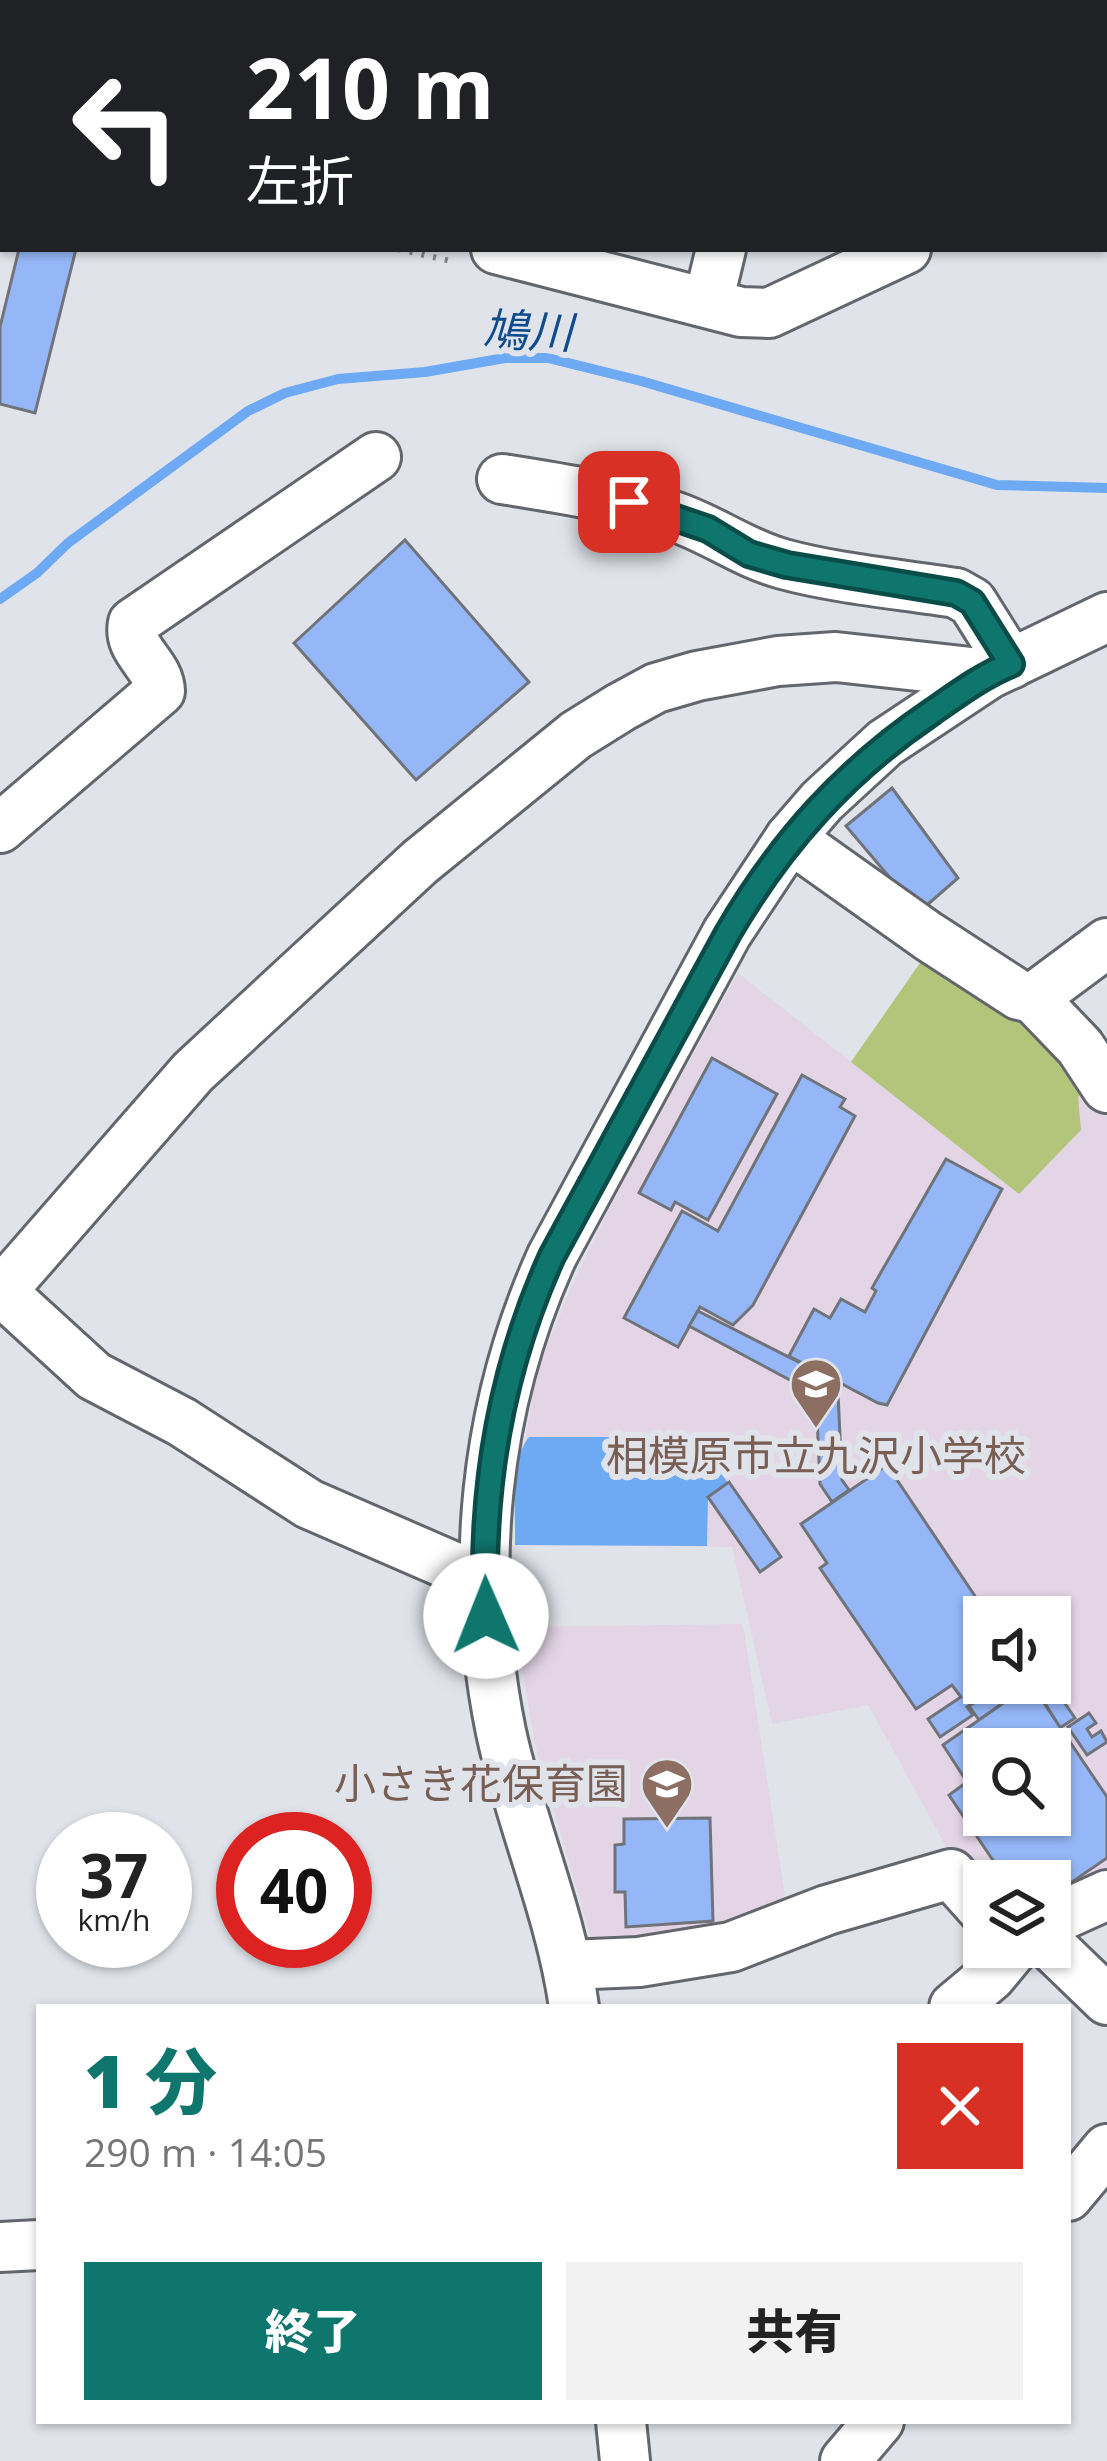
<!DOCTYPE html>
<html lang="ja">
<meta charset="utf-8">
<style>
body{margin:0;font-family:"Open Sans","Noto Sans JP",sans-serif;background:#f2f2f2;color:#222;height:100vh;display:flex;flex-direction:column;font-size:45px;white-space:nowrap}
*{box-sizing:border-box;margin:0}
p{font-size:39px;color:#767676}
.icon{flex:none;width:66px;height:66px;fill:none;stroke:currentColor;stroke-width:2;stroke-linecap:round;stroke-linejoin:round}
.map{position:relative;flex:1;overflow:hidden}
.side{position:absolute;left:36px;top:2004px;width:1035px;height:420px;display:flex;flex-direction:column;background:#fff;border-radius:0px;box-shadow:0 3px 9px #0004}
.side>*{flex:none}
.guide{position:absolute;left:0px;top:0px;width:1107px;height:252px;box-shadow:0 3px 9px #0004;background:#202124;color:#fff;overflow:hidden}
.fabs{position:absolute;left:963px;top:1596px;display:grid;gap:24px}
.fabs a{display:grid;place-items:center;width:108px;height:108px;border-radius:0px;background:#fff;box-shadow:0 3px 9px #0004;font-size:60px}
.speed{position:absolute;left:36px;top:1812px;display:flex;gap:24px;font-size:60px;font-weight:700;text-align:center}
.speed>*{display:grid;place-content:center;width:156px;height:156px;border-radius:50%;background:#fff;box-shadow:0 3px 9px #0004;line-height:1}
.speed small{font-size:30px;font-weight:400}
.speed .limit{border:18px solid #d22;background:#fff;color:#111}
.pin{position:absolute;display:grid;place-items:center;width:102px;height:102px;color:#fff;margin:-51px;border-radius:24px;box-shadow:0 6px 18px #0006}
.me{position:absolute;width:132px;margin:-66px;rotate:359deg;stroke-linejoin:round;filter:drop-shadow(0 0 9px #0008)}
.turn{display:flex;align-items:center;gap:42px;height:252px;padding:0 48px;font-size:54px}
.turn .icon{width:156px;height:156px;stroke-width:2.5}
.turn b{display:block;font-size:84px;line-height:102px}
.round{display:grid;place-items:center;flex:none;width:126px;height:126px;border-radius:0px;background:#f2f2f2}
.head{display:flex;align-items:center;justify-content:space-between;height:204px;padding:0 48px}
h1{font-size:72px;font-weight:800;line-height:90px;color:#0f766e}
.primary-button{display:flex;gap:24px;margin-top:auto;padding:24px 48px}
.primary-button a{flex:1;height:138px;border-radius:0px;background:#0f766e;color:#fff;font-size:48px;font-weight:800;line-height:138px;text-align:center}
.primary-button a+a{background:#f2f2f2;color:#222}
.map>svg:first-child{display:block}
.education{fill:#e3d4e6;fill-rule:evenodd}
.green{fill:#b3c57a}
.water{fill:#6ea9f3}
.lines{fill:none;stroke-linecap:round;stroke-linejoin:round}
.stream{stroke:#6ea9f3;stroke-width:10}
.building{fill:#95b7f8;stroke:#707379;stroke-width:3;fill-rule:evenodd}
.minor-casing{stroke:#63666c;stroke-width:54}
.path{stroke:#828488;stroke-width:6;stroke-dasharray:3 9;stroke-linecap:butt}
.minor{stroke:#fff;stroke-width:48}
.route-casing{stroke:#0a4d48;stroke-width:30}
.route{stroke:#0f766e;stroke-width:21}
.labels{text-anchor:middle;stroke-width:12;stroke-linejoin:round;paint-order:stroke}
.education-label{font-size:42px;fill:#785e54;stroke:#e0e4ea}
.water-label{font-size:45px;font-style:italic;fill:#0f4c8d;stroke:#e0e4ea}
</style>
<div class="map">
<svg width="1107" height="2461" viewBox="0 0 1107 2461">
<rect width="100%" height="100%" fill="#e0e4ea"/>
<!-- education -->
<g class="education">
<path d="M738 973 1019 1194 1077 1112 1078 1096 1088 1087 1107 1117V1883L1050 1911V1881H984L953 1859 868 1705 772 1724 732 1547 515 1545 518 1477 538 1369 574 1280 621 1185ZM984 1617H1050V1683H984ZM984 1749H1050V1815H984Z"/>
<path d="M743 1624 788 1915 732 1935 592 1942 535 1745 515 1627Z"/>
</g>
<!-- green -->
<path class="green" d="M929 950 1017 1007 1088 1087 1078 1097 1081 1130 1019 1194 851 1062Z"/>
<!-- water -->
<path class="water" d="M529 1437H694L728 1483 708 1497 707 1546 515 1545C516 1515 509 1461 529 1437Z"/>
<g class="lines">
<!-- stream -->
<path class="stream" d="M0 599 37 573 68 543 248 411 285 393 338 379 425 372 505 358H548L641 381 997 485 1107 488"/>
</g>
<!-- building -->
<g class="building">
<path d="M0 0 27 3H3V114Z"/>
<path d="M19 249H76L35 413 0 404V327Z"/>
<path d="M405 540 529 682 416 780 294 643Z"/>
<path d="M892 788 958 878 919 912 846 826Z"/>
<path d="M712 1058 777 1094 708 1220 675 1202 671 1210 639 1193Z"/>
<path d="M802 1075 845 1099 840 1107 855 1116 753 1305 733 1325 700 1307 678 1347 624 1318 682 1211 718 1231Z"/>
<path d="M946 1159 1002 1189 887 1405 878 1403 789 1356 814 1309 830 1318 841 1299 865 1312 876 1291 872 1288Z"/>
<path d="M698 1311 842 1384 838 1393 842 1480 849 1490 832 1502 820 1484 816 1394 689 1326Z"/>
<path d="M887 1465 989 1617H984V1683H1002L967 1707 973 1715 940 1737 928 1719 961 1697 952 1685 916 1709 820 1568 827 1563 801 1524Z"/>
<path d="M729 1482 781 1557 760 1572 708 1497Z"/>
<path d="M1050 1682 1075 1718 1060 1728 1033 1683Z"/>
<path d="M1006 1683H1031L979 1720 969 1706Z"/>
<path d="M1031 1684 1107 1797V1858L1050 1897V1881H1007L949 1795 967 1782 943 1745ZM984 1749H1050V1815H984Z"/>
<path d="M1089 1713 1096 1723 1087 1729 1092 1737 1101 1731 1107 1742 1087 1755 1068 1727Z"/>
<path d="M710 1818 713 1921 626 1927 625 1892H615V1845L624 1844V1819Z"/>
</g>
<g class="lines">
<!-- minor casing -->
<g class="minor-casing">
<g id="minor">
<path d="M217 3V0"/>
<path d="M383 3V0"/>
<path d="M602 3V0"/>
<path d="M1104 172H1107"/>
<path d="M0 198 3 186"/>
<path d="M496 249 741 312 769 313 906 249"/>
<path d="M708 303 721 249"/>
<path d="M502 479C559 488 618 497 673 516 712 529 743 553 783 564 838 579 899 584 956 593L972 602 1011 664"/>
<path d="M0 828 160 691C159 664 127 651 133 623L376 457"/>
<path d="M790 838 928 936 1019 995 1033 998"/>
<path d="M1107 943 1033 998 1080 1047 1107 1088"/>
<path d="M1 1291 94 1376 182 1422 309 1504 484 1580"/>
<path d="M0 1293 193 1072 420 862 576 735 621 707 656 688 697 676 778 661 836 657 989 674"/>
<path d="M1050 1921 1107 1895"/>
<path d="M1050 1945 1107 2000"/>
<path d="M568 1965 639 1962 731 1947 827 1910 951 1874 984 1911"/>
<path d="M574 2007C561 1913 521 1825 501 1732 468 1571 484 1406 552 1256L727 933 790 838 822 801 885 743 989 674 1107 617"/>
<path d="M954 2007 991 1976 1015 1947"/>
<path d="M1068 2196 1107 2149"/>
<path d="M0 2247 39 2245"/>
<path d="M621 2421 625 2461"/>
<path d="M845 2461 879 2421"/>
</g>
</g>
<!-- path -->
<path class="path" d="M398 249 455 262"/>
<!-- minor -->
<use href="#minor" class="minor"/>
</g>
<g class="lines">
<!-- route casing -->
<g class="route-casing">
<path id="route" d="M486 1616C480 1489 500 1371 552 1256L728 933C781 842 845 771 932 712 958 694 982 676 1011 664L972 602 956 593 787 565 749 554 708 529 629 502"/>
</g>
<!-- route -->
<use href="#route" class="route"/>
</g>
<!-- icons -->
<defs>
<g id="school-pin" transform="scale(2.7)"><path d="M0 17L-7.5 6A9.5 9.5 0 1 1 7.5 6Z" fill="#8d6e63" stroke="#e0e4ea"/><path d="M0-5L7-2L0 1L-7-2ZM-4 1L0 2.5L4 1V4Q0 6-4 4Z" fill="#fff"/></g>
</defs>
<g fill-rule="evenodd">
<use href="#school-pin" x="816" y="1384"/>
<use href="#school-pin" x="667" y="1784"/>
</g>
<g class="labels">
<!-- education labels -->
<g class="education-label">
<text x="816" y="1471">相模原市立九沢小学校</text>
<text x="628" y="1799" text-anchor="end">小さき花保育園</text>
</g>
<!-- water labels -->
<g class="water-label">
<text transform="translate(528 331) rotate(2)" y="16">鳩川</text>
</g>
</g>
</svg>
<div class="fabs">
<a><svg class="icon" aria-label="sound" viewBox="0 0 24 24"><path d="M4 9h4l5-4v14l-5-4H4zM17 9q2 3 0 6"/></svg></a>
<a><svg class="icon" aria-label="search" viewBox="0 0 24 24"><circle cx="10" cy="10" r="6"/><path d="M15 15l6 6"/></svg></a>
<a><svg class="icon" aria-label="layers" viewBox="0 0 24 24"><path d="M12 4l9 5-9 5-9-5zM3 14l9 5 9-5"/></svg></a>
</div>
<div class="speed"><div>37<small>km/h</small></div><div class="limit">40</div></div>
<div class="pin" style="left:629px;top:502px;background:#d93025"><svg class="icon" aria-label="arrive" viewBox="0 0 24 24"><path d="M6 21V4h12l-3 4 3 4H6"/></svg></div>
<svg class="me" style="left:486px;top:1616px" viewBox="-20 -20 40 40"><circle r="19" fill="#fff"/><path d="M0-13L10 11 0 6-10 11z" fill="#0f766e"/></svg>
<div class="guide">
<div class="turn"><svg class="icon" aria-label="left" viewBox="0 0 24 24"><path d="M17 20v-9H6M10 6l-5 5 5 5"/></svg><div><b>210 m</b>左折</div></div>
</div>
<section class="side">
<div class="head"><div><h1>1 分</h1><p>290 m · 14:05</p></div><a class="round" style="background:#d93025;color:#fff"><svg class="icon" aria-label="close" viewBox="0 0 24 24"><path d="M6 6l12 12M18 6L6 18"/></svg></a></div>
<div class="primary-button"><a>終了</a><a>共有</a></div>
</section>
</div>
